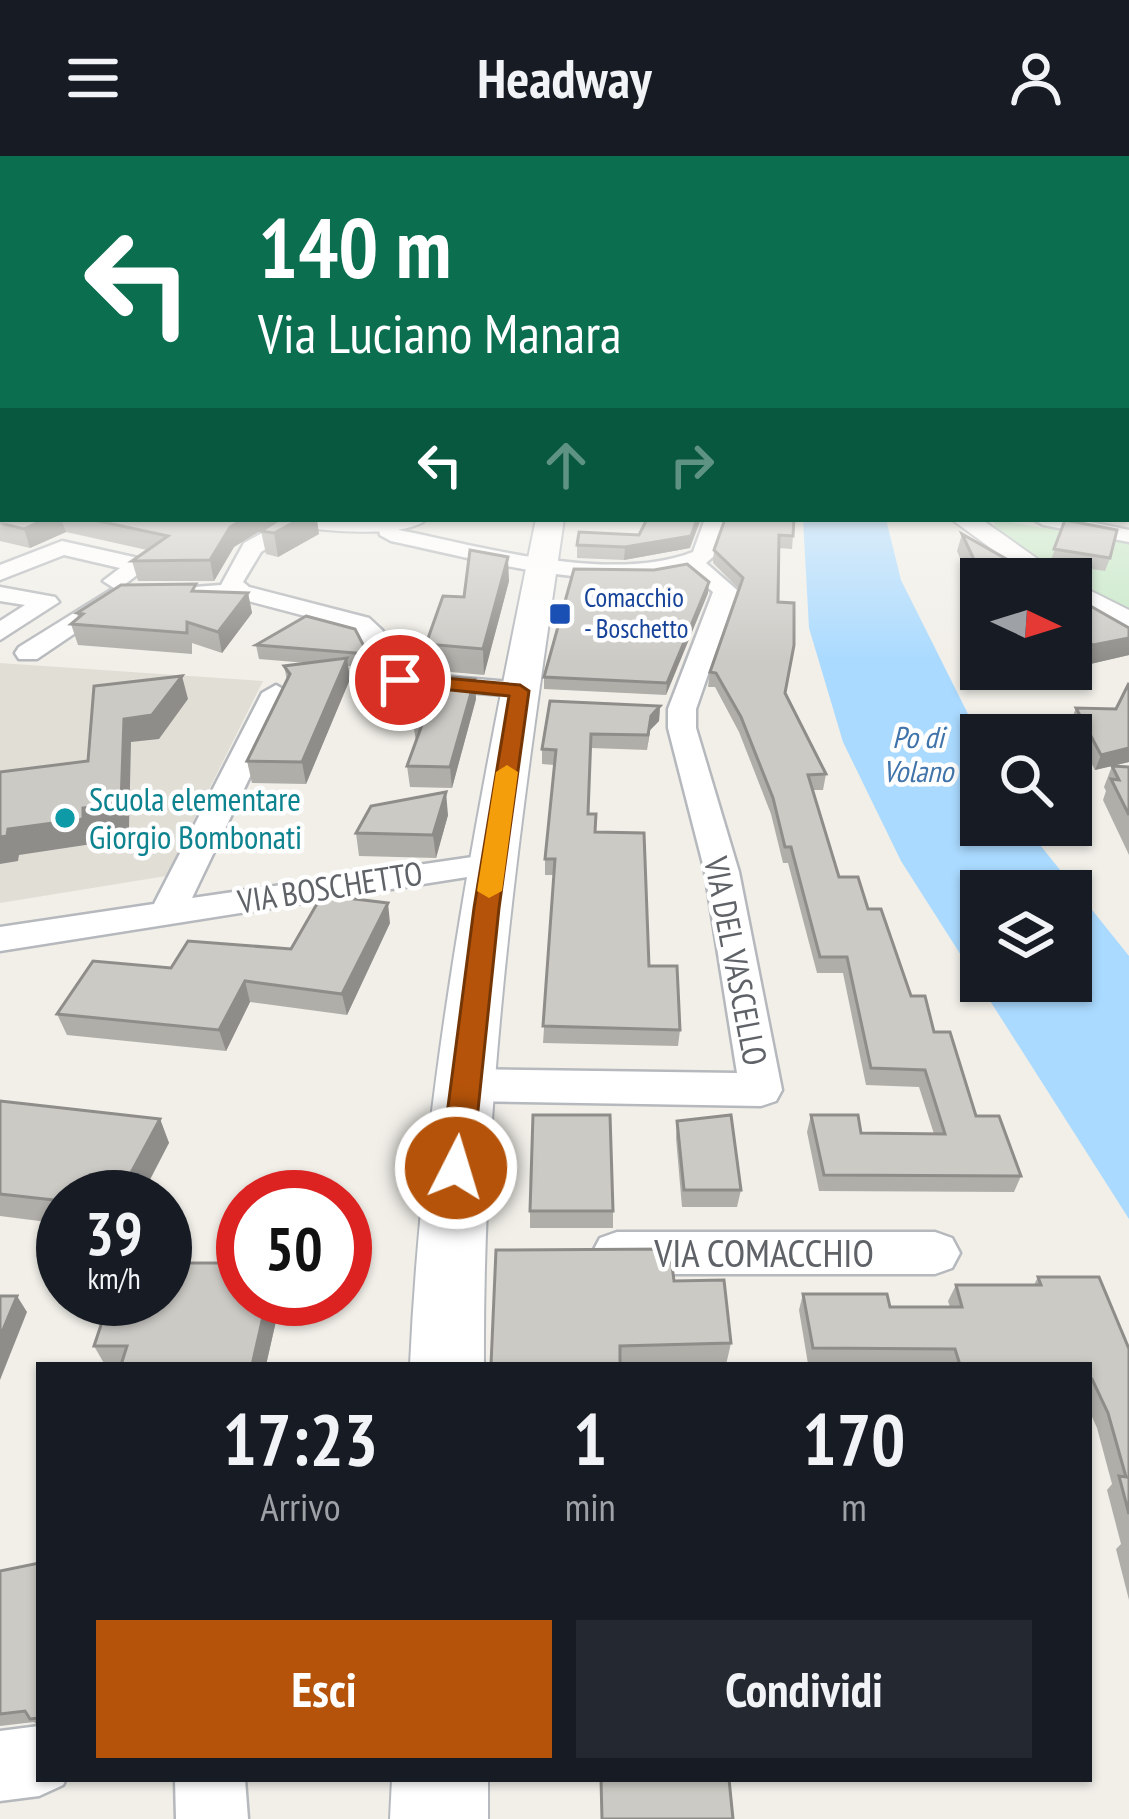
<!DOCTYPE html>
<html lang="it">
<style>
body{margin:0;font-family:"PT Sans Narrow",sans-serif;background:#242831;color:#f1f3f6;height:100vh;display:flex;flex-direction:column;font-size:45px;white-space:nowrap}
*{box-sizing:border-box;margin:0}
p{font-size:39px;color:#9ea1a6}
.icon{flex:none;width:66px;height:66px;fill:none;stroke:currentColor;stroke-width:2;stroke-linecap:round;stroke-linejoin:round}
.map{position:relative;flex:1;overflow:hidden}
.drawer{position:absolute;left:36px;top:1206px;width:1056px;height:420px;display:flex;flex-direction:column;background:#171b24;border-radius:0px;box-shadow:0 3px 9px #0004}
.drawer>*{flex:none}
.top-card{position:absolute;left:0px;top:0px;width:1131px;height:366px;box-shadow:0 3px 9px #0004;background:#0b6e4f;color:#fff;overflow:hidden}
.needle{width:78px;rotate:94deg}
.buttons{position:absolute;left:960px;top:402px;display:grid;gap:24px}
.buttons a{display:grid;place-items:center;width:132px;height:132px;border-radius:0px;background:#171b24;box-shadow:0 3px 9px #0004;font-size:60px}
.speed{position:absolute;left:36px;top:1014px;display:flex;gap:24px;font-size:60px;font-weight:700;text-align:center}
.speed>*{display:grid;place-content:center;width:156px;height:156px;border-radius:50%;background:#171b24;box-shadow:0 3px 9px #0004;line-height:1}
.speed small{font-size:30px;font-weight:400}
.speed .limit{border:18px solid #d22;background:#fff;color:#111}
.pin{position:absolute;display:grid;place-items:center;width:102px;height:102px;color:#fff;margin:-51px;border:6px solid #fff;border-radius:50%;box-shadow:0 3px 12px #0007}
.me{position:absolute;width:132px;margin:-66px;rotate:5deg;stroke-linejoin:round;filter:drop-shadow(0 0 9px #0008)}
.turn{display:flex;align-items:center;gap:42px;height:252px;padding:0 60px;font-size:54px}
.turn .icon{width:156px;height:156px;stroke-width:2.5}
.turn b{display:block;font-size:84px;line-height:102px}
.lanes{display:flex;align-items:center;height:114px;padding:0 60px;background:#0003;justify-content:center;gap:60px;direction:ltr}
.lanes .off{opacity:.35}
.eta{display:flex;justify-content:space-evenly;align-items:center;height:204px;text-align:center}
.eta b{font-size:72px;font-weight:800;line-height:84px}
.cta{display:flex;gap:24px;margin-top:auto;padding:24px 60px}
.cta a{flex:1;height:138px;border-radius:0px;background:#b45309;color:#fff;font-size:48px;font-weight:800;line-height:138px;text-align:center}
.cta a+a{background:#242831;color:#f1f3f6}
header{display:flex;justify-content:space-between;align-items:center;height:156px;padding:0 60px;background:#171b24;font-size:54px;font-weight:800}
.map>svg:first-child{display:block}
.education{fill:#e1ded6}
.green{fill:#c5e8c5}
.water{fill:#aadaff;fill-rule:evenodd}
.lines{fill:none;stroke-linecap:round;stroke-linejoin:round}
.minor-casing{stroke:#b5b8bc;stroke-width:5}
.tertiary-casing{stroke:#b5b8bc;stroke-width:4}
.secondary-casing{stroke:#b6babf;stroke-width:4}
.minor{fill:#fff;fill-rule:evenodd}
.tertiary{fill:#fff;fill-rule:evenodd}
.secondary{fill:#fff;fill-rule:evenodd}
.wall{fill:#afaea9}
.shaded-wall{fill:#8f8d8a}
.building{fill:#cccac5;stroke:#8f8d8a;stroke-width:3}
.route{fill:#b45309;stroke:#753606;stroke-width:3}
.slow{fill:#f59e0b}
.transit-dot{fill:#1a4fb4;stroke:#fff;stroke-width:4.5}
.culture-dot{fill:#0f9aa8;stroke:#fff;stroke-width:4.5}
.labels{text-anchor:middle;stroke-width:9;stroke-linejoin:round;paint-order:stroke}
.far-transit-label{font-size:27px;fill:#164399;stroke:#fff;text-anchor:start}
.far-water-label{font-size:30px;font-style:italic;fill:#4174aa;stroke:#fff}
.culture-label{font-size:33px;fill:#0d838f;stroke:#fff;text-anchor:start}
.street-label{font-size:33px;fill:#5f6368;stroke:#fff}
.near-street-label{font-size:39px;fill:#5f6368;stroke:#fff}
</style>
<header><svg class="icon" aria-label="menu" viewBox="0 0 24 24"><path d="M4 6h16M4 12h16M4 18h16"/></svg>Headway<svg class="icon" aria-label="person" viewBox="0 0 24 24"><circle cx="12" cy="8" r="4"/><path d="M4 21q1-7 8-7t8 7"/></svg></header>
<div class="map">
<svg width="1129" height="1663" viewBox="0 0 1129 1663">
<rect width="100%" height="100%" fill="#f1efe8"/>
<!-- education -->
<path class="education" d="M0 507 263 525 166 720 0 747Z"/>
<!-- green -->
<path class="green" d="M993 363 1129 387V456L997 375Z"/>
<!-- water -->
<path class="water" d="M803 363H886L901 424 981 584V669H1024L1129 800V1063L901 705 843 586 809 472ZM981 735H1071V825H981Z"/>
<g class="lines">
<!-- minor casing -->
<g class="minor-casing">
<g id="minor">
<path d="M287 363H312L261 396 243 426 249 431 369 462 382 474 408 517 520 527 534 535 530 541 390 530 351 472 241 443 181 442V432L221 429 244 387Z"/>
<path d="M377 363H393L399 374C483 391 611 428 693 396L705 363H725L714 400 706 407 737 434 696 553V572L739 716 782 934 776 945 761 950 464 945 449 940 443 929 449 918 464 913 737 917 705 716 668 572V553L713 436 687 414C601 439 477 403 391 385L380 379Z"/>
<path d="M1033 363H1075L1129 374V386L1043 369Z"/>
<path d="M62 385 147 404 150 409 124 429 136 436 37 503H19L15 497 19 491 114 432 103 425 120 412 64 399 0 424V409Z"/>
<path d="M0 431 55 441 59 446 0 484V465L25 449 0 445Z"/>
<path d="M276 529 290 537 192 742 493 698 505 701 510 708 505 715 0 795V771L154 748 262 537Z"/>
<path d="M617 1076H935L952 1082 960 1097 952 1112 935 1118H617L600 1112 592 1097 600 1082Z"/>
<path d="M39 1570V1623H66L63 1629 39 1640 0 1645V1575Z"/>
<path d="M175 1623H245L248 1663H176Z"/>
</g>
</g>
<!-- tertiary casing -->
<g class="tertiary-casing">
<g id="tertiary">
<path d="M951 363H981L1066 423H1033Z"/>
<path d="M1071 425 1129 454V476L1071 446Z"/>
</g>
</g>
<!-- secondary casing -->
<g class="secondary-casing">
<g id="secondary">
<path d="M0 296 3 297V313L0 312Z"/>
<path d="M290 363H427C408 382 321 376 294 369Z"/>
<path d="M536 363H564C523 643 482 926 484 1209H410C423 924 479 642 536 363Z"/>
<path d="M392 1623H488V1663H390Z"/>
</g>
</g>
<!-- minor -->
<use href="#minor" class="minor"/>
<!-- tertiary -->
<use href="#tertiary" class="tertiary"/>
<!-- secondary -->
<use href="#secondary" class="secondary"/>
</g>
<!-- wall -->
<g class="wall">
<path d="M0 316 3 363H279L234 391 214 425H138L132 405 147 394 66 376 30 392 0 385Z"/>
<path d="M725 363 793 380 792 393 779 392 778 446 785 537 826 618 823 634H813L839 721 868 753 911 840 934 876 976 960 1021 1020 1014 1036 819 1035 807 976 811 959 861 977 934 978 919 931 866 929 843 817H817L788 707H783L771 658 739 576 715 531H708L710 516 739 433 713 407 714 394Z"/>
<path d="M1065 364 1110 402 1105 415 1050 407Z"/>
<path d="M261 375 319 378 278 401 266 398Z"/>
<path d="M962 378 981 423V443L976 440 957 395Z"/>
<path d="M577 389 690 392 624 404 577 402Z"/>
<path d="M509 425 484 519 429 514 426 488Z"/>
<path d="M198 435 248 437 252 457 222 497 192 487V498L78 489 71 468 78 462 77 457Z"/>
<path d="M708 437 666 539 544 533V521Z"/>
<path d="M1071 439 1129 472V499L1086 509 1071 500Z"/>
<path d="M256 489 368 498 370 512 348 510 350 523 306 628 252 627 247 605 287 524 284 510 307 507 259 503Z"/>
<path d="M476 543 452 632 410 631 407 610 416 586 413 566Z"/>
<path d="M660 550 659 565 650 574 647 594 591 592 588 658 649 810 680 874 678 890 543 887 554 719H545V703L554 609 542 608V593Z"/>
<path d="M1076 552 1129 606 1095 614 1070 567Z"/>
<path d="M1112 610 1129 611V699L1103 644 1106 635 1104 631Z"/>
<path d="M448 659 436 702 359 700 356 677Z"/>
<path d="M390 767 347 859 250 846 226 895 67 879 57 858 171 812 291 793Z"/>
<path d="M0 945 160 963 169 987 63 1041V1068L0 1060Z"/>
<path d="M677 965 741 1034 737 1051H682L676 982Z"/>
<rect x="530" y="1055" width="83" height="17"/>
<path d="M1038 1121 1129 1193V1444L1116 1393 1121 1388 1107 1334 1112 1328 1097 1272 1089 1254V1209L808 1208 799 1154 803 1138 890 1151H950L948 1145 956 1129H1034Z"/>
<path d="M674 1125 731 1187 726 1209H491Z"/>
<path d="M243 1143H281L266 1209H105L94 1190 141 1148Z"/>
<path d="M39 1407V1570L34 1566 0 1570V1415Z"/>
</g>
<!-- shaded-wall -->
<g class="shaded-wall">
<path d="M45 363H61L66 376 30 392 24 373Z"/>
<path d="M244 363H279L234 391 214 425 210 404 230 371Z"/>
<path d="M300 363H317L319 378 278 401 274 377Z"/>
<path d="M697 363H701L690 392 624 404 625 391Z"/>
<path d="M508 401 509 425 484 519 483 493Z"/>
<path d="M709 426 708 437 666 539 667 527Z"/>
<path d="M248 437 252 457 222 497 218 476Z"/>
<path d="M1129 482V499L1086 509 1093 489Z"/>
<path d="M347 502 350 523 306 628 302 606Z"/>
<path d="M182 520 188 543 159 583 131 586 129 672 92 677V688L19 699 18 705 0 708V681L8 673 83 652 124 563Z"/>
<path d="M475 523 476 543 452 632 450 611Z"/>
<path d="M660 550 659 565 650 574 647 594 651 560Z"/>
<path d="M1129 592V606L1095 614 1101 599Z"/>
<path d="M446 636 448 659 436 702 433 679Z"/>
<path d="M388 747 390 767 347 859 342 838Z"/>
<path d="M245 825 250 846 226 895 219 874Z"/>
<path d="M160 963 169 987 141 1041H118Z"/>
<path d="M17 1140 27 1156 0 1224V1181Z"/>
<path d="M267 1143H281L266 1209H252Z"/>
</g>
<!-- building -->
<g class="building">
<path d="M0 316 3 317V363H45L24 373 0 367Z"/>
<path d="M89 363H244L230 371 210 404 132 405 168 380Z"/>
<path d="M280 363H300L274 377 261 375Z"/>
<path d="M647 363H697L691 380 625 391 577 389 579 376 639 379Z"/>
<path d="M725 363H794L793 380 779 379 778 446 794 447V489L785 537 826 618 808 619 839 721H858L868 753H881L911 840H925L934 876H950L976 960H999L1021 1020 824 1019 811 959H858L861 977 945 978 925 914 871 912 847 801H820L791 691H785L773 642 741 561 716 517 710 516 743 422 714 394Z"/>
<path d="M1065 364 1117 374 1110 402 1054 393Z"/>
<path d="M962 378 1042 423H983Z"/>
<path d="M470 394 508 401 483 493 426 488 443 440 464 441Z"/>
<path d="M687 408 709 426 667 527 544 521 574 413 654 414Z"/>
<path d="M196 428 192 435 248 437 218 476 187 466V477L71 468 83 458 77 457 121 429Z"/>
<path d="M1071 439 1129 472V482L1093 489 1071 476Z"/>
<path d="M306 460 355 473 368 498 256 489Z"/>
<path d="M347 502 302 606 247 605 290 518 284 510Z"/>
<path d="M430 519 475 523 450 611 407 610 423 566H413Z"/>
<path d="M182 520 152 559 124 563 121 647 83 652V663L8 673 7 680 0 681V616L88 605 94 530Z"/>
<path d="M1129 527V592L1101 599 1076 552 1116 553Z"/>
<path d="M550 545 660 550 651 560 648 579 591 578 588 658H596L595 676 644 677 649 810H677L680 874 543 870 555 703H545L556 594 542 593Z"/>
<path d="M1112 610 1129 611V659L1111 623 1119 624Z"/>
<path d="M446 636 433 679 356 677 371 650Z"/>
<path d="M322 739 388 747 342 838 245 825 219 874 57 858 93 805 171 812 188 785 291 793Z"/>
<path d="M0 945 160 963 118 1041H63V1045L0 1038Z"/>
<path d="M533 959H610L613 1055H530Z"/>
<path d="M731 959 741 1034H684L677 965Z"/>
<path d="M670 1093 674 1125 724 1124 731 1187 620 1190V1209H491L496 1094Z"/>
<path d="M165 1107H243V1143H267L252 1209H121L127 1190H94L108 1148H141L143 1143H165Z"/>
<path d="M1038 1121H1099L1129 1193V1358L1119 1320 1126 1321 1108 1257 1092 1223H1089V1209H960L955 1193 813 1192 803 1138H887L890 1151H962L956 1129H1041Z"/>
<path d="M0 1140H17L0 1181Z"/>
<path d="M39 1407V1562L30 1563 25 1555 0 1558V1415Z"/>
<path d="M601 1623H729L733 1663H602Z"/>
</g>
<!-- sky -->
<linearGradient id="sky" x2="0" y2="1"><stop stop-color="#8fc3f1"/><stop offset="0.54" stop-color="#f9f8f5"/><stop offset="1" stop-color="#f9f8f5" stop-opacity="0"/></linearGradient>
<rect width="1129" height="506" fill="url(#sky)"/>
<!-- route -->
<path class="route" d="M400 518 520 529 529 535 499 752 472 1012 468 1022 456 1025 445 1022 440 1012 474 752 509 540 393 528 390 524Z"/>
<!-- slow -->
<path class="slow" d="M507 609 518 616 502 735 489 742 477 735 496 616Z"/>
<!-- markers -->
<rect class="transit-dot" x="548" y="446" width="24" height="24" rx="6"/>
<circle class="culture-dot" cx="65" cy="662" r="12"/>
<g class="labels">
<!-- far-transit labels -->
<g class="far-transit-label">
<text x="584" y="451">Comacchio<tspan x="584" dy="31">- Boschetto</tspan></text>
</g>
<!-- far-water labels -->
<g class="far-water-label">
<text x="918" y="592">Po di<tspan x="918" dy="34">Volano</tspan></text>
</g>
<!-- culture labels -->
<g class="culture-label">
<text x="89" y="655">Scuola elementare<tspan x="89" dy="38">Giorgio Bombonati</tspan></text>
</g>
<!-- street labels -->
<g class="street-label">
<text transform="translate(330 731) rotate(-9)" y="12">VIA BOSCHETTO</text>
<text transform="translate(736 805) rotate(79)" y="12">VIA DEL VASCELLO</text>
</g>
<!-- near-street labels -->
<g class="near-street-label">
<text x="764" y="1111">VIA COMACCHIO</text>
</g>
</g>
</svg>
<div class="buttons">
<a><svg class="needle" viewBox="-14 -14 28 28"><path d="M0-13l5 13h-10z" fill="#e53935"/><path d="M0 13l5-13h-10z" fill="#9ea1a6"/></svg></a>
<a><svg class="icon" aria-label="search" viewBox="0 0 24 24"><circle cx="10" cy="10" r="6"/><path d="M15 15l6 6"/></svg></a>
<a><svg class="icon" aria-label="layers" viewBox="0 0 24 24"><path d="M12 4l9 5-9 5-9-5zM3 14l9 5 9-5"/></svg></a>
</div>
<div class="speed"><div>39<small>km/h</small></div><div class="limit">50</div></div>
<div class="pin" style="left:400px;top:524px;background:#d93025"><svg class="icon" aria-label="arrive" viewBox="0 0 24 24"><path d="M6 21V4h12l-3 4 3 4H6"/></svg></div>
<svg class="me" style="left:456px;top:1012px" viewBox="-20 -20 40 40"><circle r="17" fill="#b45309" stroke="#fff" stroke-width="3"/><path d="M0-11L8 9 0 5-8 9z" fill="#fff"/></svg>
<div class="top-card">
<div class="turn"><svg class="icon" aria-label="left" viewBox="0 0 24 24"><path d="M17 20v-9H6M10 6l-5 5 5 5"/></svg><div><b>140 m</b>Via Luciano Manara</div></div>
<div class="lanes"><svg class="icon" aria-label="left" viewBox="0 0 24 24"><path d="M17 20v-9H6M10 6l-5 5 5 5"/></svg><svg class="icon off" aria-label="ahead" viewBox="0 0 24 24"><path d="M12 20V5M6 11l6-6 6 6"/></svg><svg class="icon off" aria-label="right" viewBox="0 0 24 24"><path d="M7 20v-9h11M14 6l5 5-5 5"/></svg></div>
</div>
<section class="drawer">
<div class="eta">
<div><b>17:23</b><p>Arrivo</p></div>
<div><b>1</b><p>min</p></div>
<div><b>170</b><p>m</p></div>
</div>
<div class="cta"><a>Esci</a><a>Condividi</a></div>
</section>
</div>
